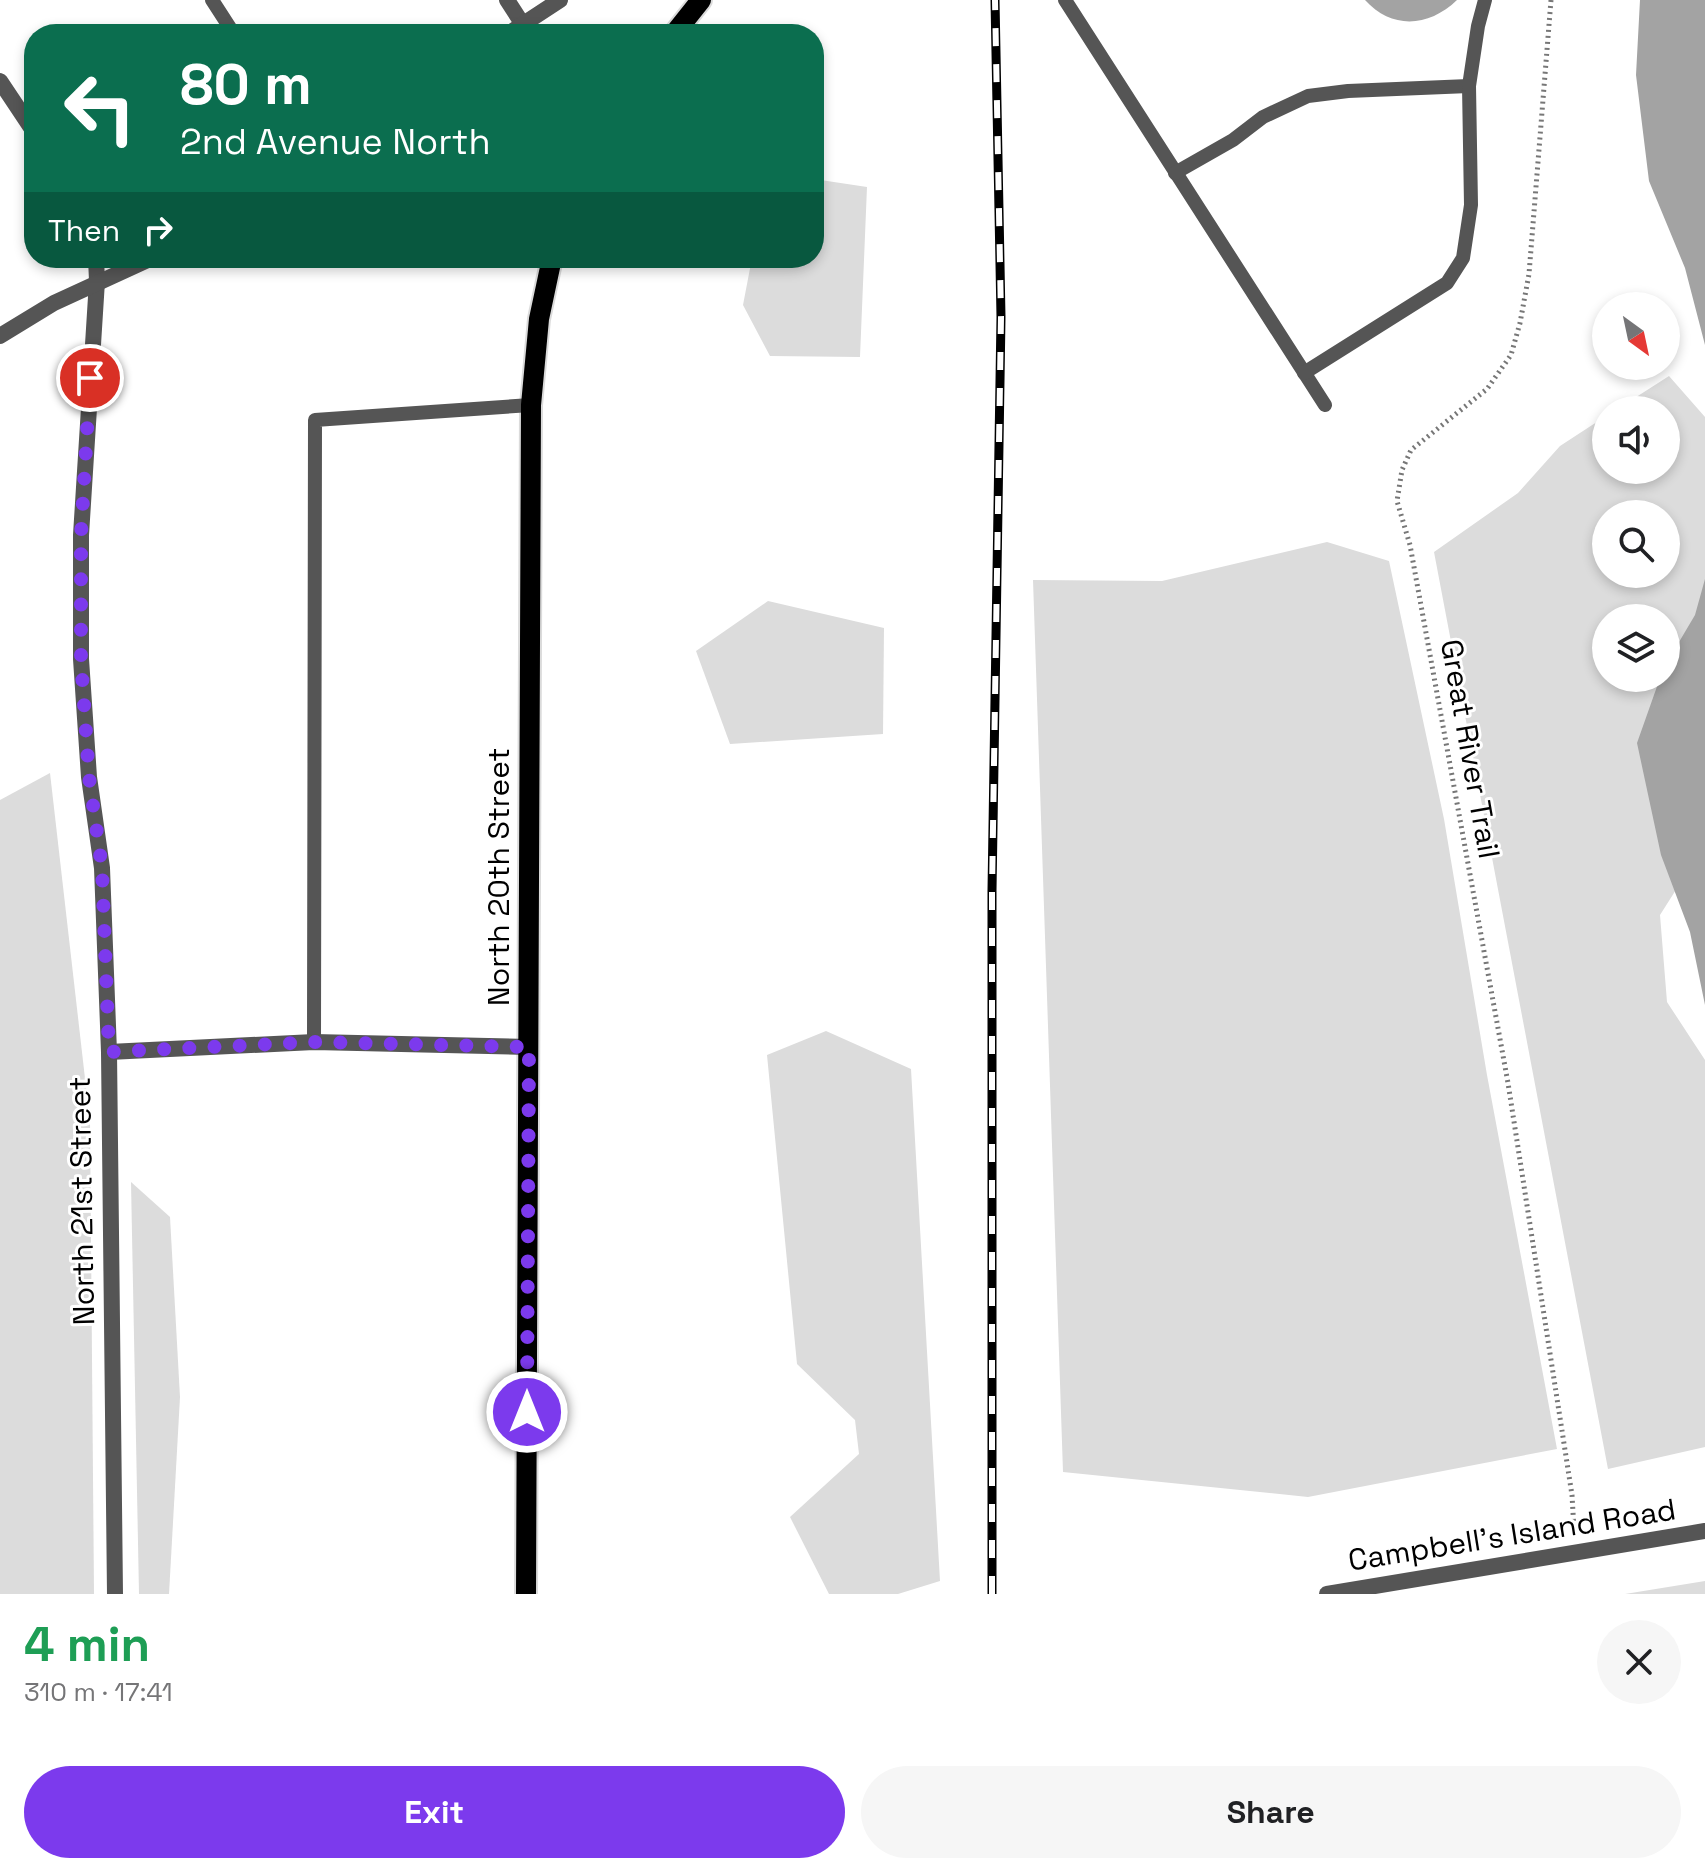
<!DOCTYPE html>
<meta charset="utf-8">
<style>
body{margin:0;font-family:"Space Grotesk",sans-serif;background:#f6f6f6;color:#202124;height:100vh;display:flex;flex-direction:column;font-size:30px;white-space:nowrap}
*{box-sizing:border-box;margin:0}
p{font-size:26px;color:#757577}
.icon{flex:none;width:44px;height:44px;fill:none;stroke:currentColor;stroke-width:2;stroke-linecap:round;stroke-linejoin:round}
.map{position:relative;height:1594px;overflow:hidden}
.sheet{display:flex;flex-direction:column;background:#fff;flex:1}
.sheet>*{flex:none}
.top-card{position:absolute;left:24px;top:24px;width:800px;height:244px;border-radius:32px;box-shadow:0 4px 12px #0003;background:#0b6e4f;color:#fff;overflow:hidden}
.needle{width:52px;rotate:147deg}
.buttons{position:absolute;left:1592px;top:292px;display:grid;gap:16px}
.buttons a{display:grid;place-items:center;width:88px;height:88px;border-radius:50%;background:#fff;box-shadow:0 4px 12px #0003;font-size:40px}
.pin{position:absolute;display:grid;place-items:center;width:68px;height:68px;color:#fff;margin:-34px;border:4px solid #fff;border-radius:50%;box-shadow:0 2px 8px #0007}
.me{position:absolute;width:88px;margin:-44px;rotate:0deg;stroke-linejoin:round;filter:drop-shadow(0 0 6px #0008)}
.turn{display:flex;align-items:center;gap:28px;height:168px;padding:0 24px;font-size:36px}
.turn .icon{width:104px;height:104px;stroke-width:2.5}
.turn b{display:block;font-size:56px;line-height:68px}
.then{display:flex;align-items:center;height:76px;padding:0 24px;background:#0003;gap:16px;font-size:30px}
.round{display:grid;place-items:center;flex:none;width:84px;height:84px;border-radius:42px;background:#f6f6f6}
.summary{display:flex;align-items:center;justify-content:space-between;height:136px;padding:0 24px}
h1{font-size:48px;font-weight:700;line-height:60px;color:#1e9e55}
.button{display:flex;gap:16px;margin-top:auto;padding:16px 24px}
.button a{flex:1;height:92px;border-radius:48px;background:#7c3aed;color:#fff;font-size:32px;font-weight:700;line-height:92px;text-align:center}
.button a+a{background:#f6f6f6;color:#202124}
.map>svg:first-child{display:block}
.green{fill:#dcdcdc;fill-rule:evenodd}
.water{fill:#a3a3a3}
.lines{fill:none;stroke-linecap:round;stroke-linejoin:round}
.primary-casing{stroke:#dbdbdb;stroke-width:24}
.path{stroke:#777;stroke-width:5;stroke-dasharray:2 4;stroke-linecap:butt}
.service{stroke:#555;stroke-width:14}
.minor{stroke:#555;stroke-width:16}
.tertiary{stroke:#555;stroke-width:16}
.primary{stroke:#000;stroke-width:20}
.rail-casing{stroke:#000;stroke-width:9}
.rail{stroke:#fff;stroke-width:6;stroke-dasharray:18;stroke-linecap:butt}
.route{stroke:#7c3aed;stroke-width:14;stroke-dasharray:0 25.2}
.labels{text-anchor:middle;stroke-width:6;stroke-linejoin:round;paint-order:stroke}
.street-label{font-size:30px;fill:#000;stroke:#fff}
</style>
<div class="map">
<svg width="1705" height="1594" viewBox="0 0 1705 1594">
<rect width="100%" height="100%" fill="#fff"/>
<!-- green -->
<g class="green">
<path d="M814 179 867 187 860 357 770 356 743 305 752 258H814Z"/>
<path d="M1669 376 1705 417V844L1660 915 1667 1002 1705 1060V1447L1608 1469 1434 552 1518 493 1560 446 1606 416V470H1666V410H1616ZM1606 514H1666V574H1606ZM1606 618H1666V678H1606Z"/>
<path d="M1327 542 1389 561 1444 819 1487 1075 1557 1449 1308 1497 1063 1472 1033 580 1162 581Z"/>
<path d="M768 601 884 628 883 734 730 744 696 651Z"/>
<path d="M50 773 90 1122 94 1594H0V800Z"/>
<path d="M826 1031 911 1069 940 1581 898 1594H829L790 1517 859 1454 855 1420 797 1364 767 1055Z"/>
<path d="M131 1182 170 1217 180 1397 169 1594H139Z"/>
<path d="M1705 1581V1594H1625Z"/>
</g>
<!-- water -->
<g class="water">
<path d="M1365 0H1457C1429 27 1392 30 1365 0Z"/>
<path d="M1640 0H1705V345L1685 268 1649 181 1636 75Z"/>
<path d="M1705 579V1005L1690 932 1661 855 1637 743 1660 678H1666V664L1695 615Z"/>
</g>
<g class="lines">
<!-- primary casing -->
<g class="primary-casing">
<g id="primary">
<path d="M674 34 701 0"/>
<path d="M526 1594 531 405 539 319 552 258"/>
</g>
</g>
<!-- path -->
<path class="path" d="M1551 0 1529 274 1520 323 1511 355 1487 389 1411 450 1402 470 1397 501 1410 545 1508 1083 1572 1495 1574 1530"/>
<!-- service -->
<g class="service">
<path d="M212 0 234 34"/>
<path d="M1065 0 1325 405"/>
<path d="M1175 173 1233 140 1263 117 1308 96 1348 91 1469 86 1478 26 1485 0"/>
<path d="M1304 373 1447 283 1463 258 1471 205 1469 86"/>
<path d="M314 1042 315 420 531 405"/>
</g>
<!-- minor -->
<g class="minor">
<path d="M507 0 529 34"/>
<path d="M508 34 560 0"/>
<path d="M0 81 34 132"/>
<path d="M96 258 97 281 81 535V659L89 777 102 868 109 1052 115 1594"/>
<path d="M0 336 54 303 152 258"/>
<path d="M109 1052 314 1042 529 1047"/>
</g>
<!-- tertiary -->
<path class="tertiary" d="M1327 1594 1705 1531"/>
<!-- primary -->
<use href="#primary" class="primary"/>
<!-- rail casing -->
<g class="rail-casing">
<path id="rail" d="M992 1594V891L1001 317 995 0"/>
</g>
<!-- rail -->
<use href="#rail" class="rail"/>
</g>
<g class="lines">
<!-- route -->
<path class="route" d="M90 378 81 535V659L89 777 102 868 109 1052 314 1042 529 1047 527 1412"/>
</g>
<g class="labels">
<!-- street labels -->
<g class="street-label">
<text transform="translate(1470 749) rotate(80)" y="10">Great River Trail</text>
<text transform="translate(499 877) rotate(-90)" y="10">North 20th Street</text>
<text transform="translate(82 1201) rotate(-91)" y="10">North 21st Street</text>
<text transform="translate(1512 1535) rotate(-9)" y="10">Campbell's Island Road</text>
</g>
</g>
</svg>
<div class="buttons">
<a><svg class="needle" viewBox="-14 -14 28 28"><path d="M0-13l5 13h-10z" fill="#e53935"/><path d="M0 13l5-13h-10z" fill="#757577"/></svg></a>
<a><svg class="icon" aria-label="sound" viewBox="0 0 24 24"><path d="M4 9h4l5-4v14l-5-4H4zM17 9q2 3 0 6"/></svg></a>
<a><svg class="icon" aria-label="search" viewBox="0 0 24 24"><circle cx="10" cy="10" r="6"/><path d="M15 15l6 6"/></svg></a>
<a><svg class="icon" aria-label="layers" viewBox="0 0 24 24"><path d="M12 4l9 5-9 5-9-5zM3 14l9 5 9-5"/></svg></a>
</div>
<div class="pin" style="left:90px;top:378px;background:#d93025"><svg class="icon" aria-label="arrive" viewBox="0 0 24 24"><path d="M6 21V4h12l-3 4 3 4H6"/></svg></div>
<svg class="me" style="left:527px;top:1412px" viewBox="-20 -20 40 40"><circle r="17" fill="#7c3aed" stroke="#fff" stroke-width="3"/><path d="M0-11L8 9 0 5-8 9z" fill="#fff"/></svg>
<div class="top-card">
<div class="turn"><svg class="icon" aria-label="left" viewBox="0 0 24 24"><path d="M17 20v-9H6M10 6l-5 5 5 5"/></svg><div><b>80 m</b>2nd Avenue North</div></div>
<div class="then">Then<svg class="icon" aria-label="right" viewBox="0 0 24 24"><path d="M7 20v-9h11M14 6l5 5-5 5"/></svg></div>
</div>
</div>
<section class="sheet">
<div class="summary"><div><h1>4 min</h1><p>310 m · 17:41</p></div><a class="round"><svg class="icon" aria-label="close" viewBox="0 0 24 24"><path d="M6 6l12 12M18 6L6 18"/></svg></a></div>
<div class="button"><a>Exit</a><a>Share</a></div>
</section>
